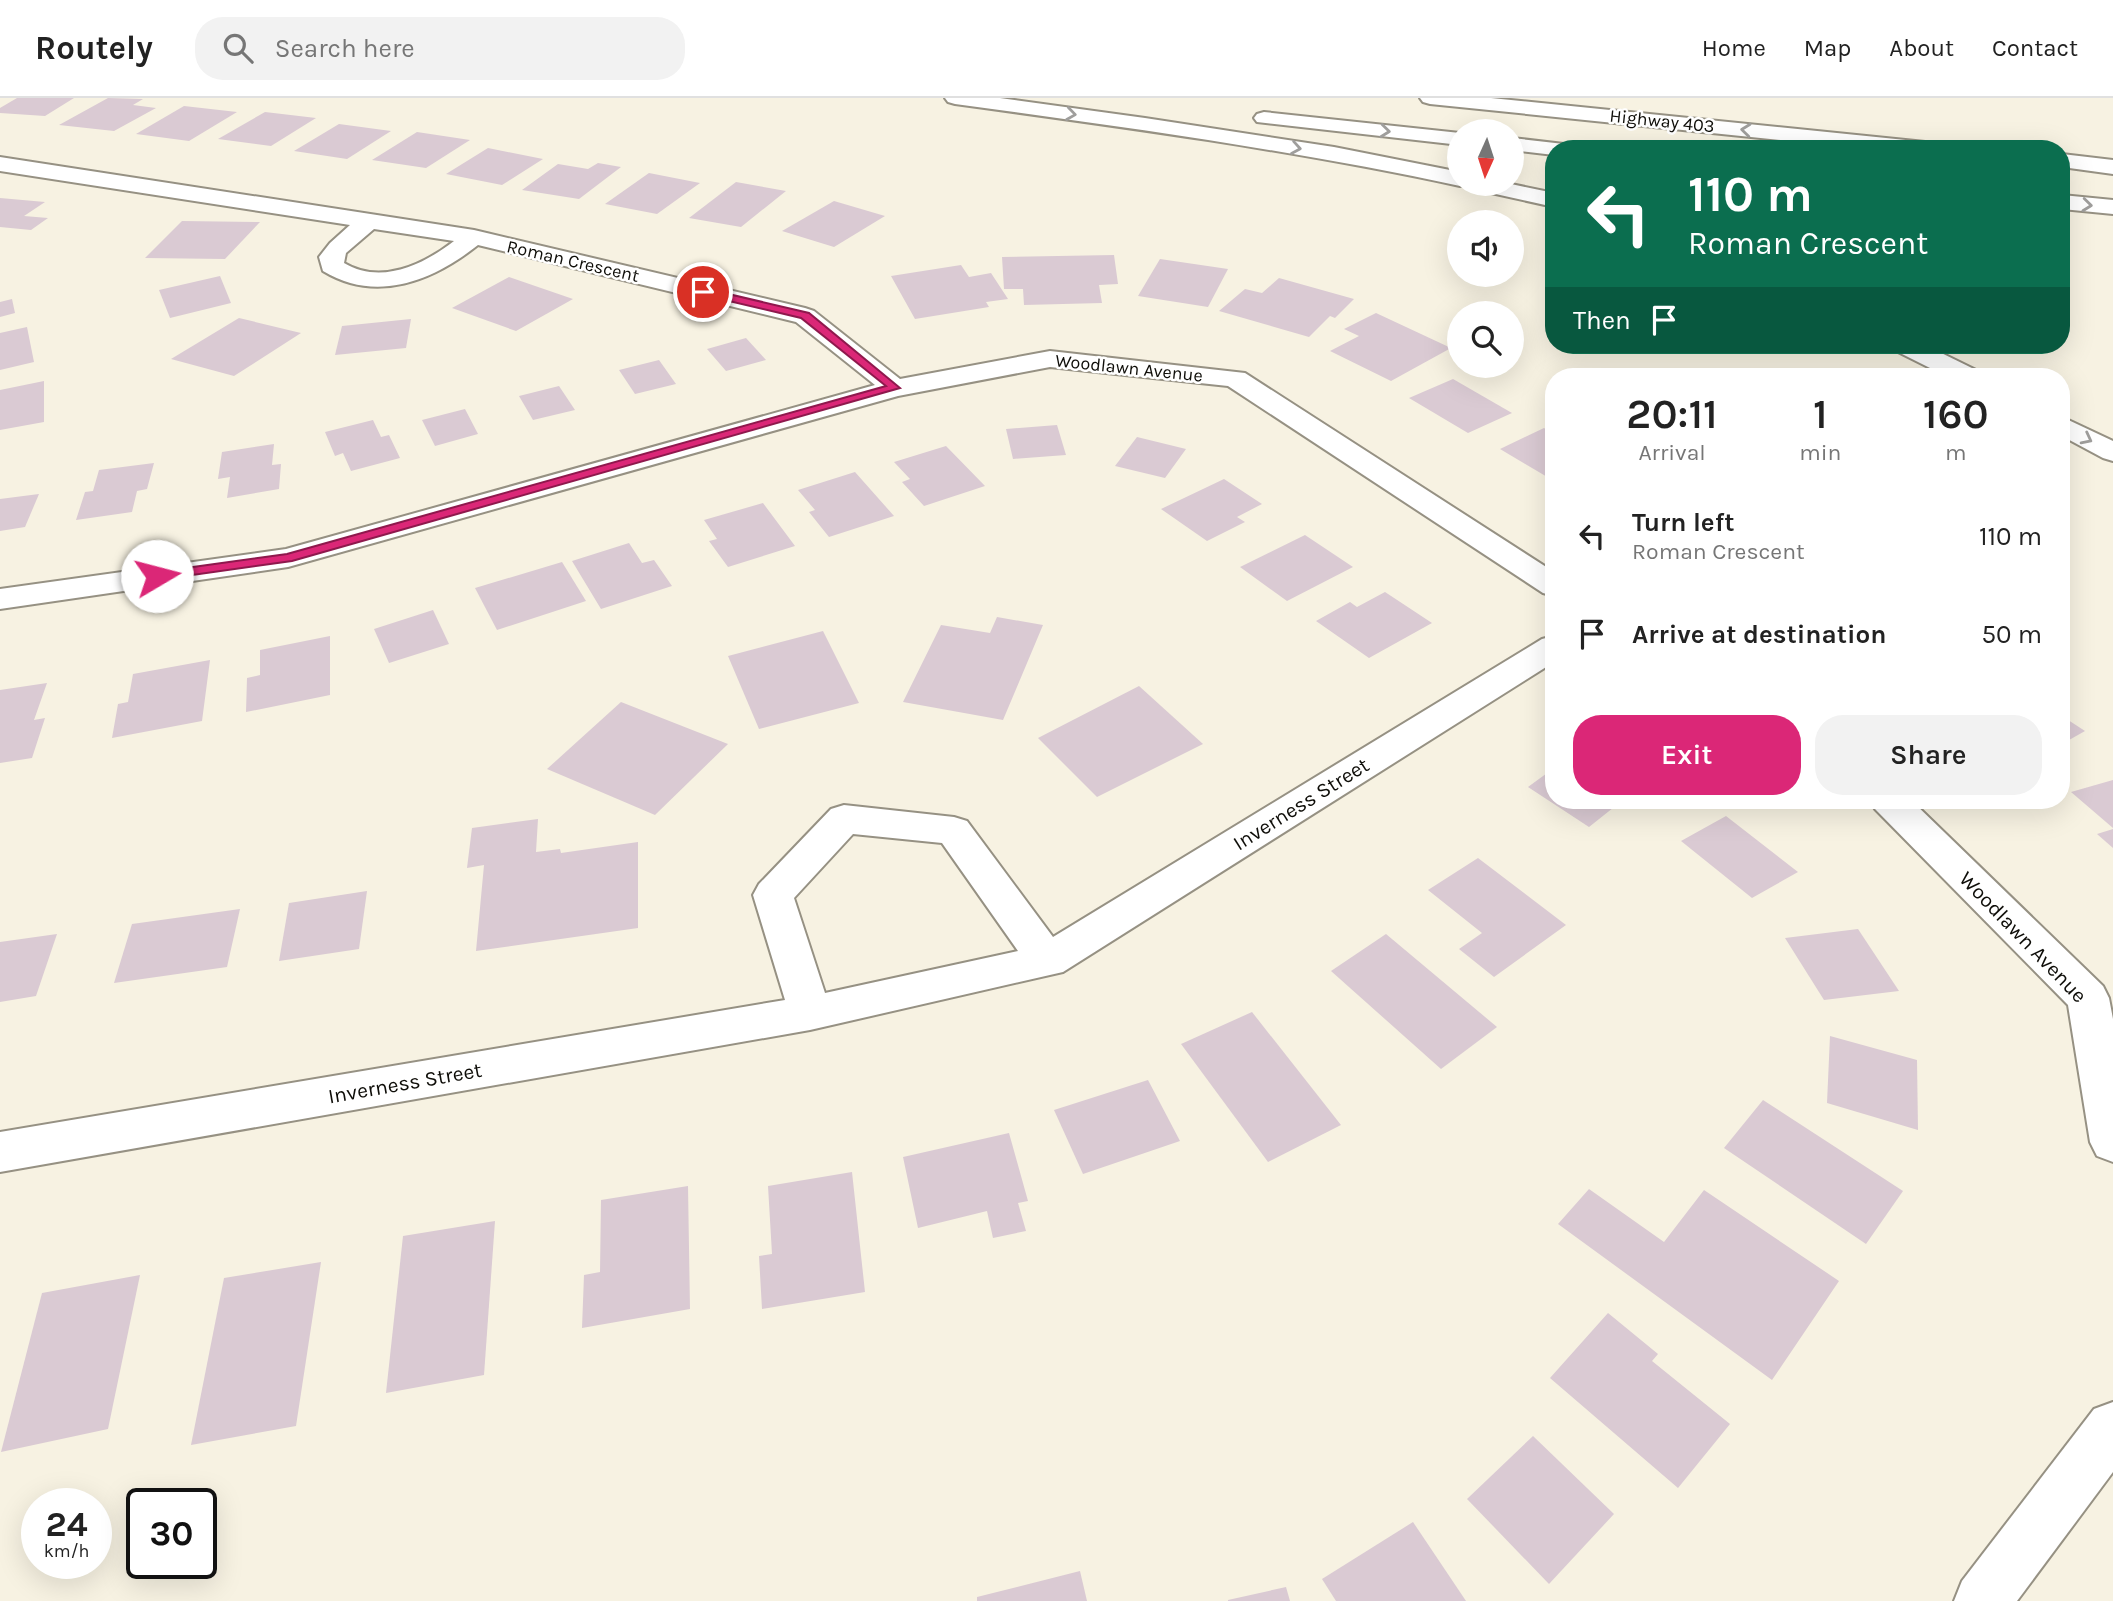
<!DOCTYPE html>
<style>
body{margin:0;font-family:Karla,sans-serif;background:#f2f2f2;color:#222;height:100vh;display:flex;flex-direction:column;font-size:26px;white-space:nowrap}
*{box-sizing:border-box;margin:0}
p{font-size:23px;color:#767676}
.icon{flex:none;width:38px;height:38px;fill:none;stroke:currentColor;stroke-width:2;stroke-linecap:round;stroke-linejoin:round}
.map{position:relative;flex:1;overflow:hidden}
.side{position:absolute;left:1545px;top:270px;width:525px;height:441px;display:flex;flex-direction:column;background:#fff;border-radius:28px;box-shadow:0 7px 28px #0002}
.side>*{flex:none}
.banner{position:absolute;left:1545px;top:42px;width:525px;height:214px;border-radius:28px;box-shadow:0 7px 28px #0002;background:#0b6e4f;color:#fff;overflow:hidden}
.needle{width:46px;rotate:183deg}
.tools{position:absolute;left:1447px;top:21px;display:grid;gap:14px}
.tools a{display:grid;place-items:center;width:77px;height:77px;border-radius:50%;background:#fff;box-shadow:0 7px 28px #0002;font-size:35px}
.speed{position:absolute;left:21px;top:1390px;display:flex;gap:14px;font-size:35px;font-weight:700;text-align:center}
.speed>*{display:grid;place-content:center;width:91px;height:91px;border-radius:50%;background:#fff;box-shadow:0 7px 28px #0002;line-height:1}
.speed small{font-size:18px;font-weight:400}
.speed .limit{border:4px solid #111;border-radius:10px;background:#fff;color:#111}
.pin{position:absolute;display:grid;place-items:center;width:60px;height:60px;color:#fff;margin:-30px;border:4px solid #fff;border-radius:50%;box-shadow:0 2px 7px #0007}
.me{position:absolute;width:77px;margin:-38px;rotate:82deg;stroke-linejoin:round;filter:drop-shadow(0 0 5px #0008)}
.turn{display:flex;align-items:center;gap:24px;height:147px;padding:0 28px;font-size:32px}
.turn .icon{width:91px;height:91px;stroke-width:2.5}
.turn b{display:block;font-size:49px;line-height:60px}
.then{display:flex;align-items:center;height:66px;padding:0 28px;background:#0003;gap:14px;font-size:26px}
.eta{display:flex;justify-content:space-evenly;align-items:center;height:119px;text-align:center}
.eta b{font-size:42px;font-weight:600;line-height:49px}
.action{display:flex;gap:14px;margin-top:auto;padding:14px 28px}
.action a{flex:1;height:80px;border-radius:28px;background:#db2777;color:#fff;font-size:28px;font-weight:600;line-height:80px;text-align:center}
.action a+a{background:#f2f2f2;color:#222}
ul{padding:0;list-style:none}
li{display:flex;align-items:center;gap:21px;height:98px;padding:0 28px}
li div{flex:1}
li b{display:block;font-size:26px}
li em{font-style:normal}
header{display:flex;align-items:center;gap:42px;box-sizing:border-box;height:98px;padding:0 35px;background:#fff;border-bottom:2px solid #e0e0e0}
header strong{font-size:33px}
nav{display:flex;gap:38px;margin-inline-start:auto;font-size:24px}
.search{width:490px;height:63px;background:#f2f2f2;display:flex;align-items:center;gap:18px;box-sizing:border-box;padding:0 24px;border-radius:28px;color:#767676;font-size:26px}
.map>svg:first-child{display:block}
.building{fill:#dacad3}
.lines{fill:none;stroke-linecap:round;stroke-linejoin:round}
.street-casing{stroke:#969183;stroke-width:4}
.highway-casing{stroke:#969183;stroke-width:4}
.street{fill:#fff;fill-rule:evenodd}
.highway{fill:#fff;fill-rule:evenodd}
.oneway{stroke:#9f9e9c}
.route{fill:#db2777;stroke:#8e194d;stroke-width:2}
.labels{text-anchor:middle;stroke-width:5;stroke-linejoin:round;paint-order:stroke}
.far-street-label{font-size:18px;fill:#0e0d08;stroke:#fff}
.street-label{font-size:21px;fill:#0e0d08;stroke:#fff}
</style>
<header>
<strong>Routely</strong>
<div class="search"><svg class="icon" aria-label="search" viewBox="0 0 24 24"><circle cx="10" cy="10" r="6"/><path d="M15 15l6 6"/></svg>Search here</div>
<nav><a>Home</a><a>Map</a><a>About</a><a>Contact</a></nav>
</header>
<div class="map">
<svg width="2113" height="1503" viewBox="0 0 2113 1503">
<rect width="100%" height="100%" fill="#f7f2e2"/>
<!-- building -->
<g class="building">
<path d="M17 0H74L45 18 0 15V10Z"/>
<path d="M108 0 143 1 133 7 156 10 114 33 59 27Z"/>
<path d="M184 8 237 14 189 43 136 36Z"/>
<path d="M265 14 316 20 271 48 218 41Z"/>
<path d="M339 26 391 33 347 61 294 53Z"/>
<path d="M417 34 470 42 426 70 372 62Z"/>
<path d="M488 50 543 61 502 87 446 76Z"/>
<path d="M598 65 621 69 579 101 522 92 558 66 588 71Z"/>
<path d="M649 75 700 85 657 116 605 106Z"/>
<path d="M736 84 786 93 741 129 689 120Z"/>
<path d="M0 100 45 104 24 118 48 120 31 132 0 129Z"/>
<path d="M834 103 885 118 834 149 782 133Z"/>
<path d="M182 123 260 124 225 161 145 160Z"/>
<path d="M1114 157 1118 186 1099 187 1102 205 1024 207 1023 191H1004L1002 159Z"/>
<path d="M1160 161 1228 171 1208 209 1138 198Z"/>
<path d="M961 167 969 179 991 175 1008 201 986 204 989 209 915 221 891 178Z"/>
<path d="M220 178 231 205 170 220 159 192Z"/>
<path d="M509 179 573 201 516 233 452 210Z"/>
<path d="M1279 180 1354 201 1335 220 1330 218 1309 239 1219 213 1245 191 1262 195Z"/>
<path d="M12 201 15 215 0 219V204Z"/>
<path d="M1376 215 1451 250 1391 283 1330 253 1359 238 1344 231Z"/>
<path d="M239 220 301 235 234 278 171 261Z"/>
<path d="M411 221 406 250 335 257 342 228Z"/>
<path d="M27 229 34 264 0 272V235Z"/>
<path d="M746 240 766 262 726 273 707 251Z"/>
<path d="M659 262 676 286 635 296 619 272Z"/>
<path d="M1453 281 1512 315 1468 335 1409 300Z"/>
<path d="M44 283V324L0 332V292Z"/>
<path d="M559 288 575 312 533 322 519 298Z"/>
<path d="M465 311 478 336 435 348 422 322Z"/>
<path d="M373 322 381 339 389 337 400 360 351 373 343 355 335 358 325 334Z"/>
<path d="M1057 327 1066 357 1013 361 1006 331Z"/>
<path d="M1544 330 1554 336V383L1500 351Z"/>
<path d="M1137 339 1186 351 1165 380 1115 368Z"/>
<path d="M274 346 272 367 281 366 279 391 227 400 230 379 218 381 222 354Z"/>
<path d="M946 348 985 388 924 408 902 384 910 381 894 364Z"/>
<path d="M154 365 147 391 137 393 132 414 76 422 85 394 93 393 99 372Z"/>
<path d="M855 374 894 418 829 439 809 414 815 412 798 392Z"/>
<path d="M1224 381 1262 406 1237 419 1245 424 1207 443 1161 411Z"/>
<path d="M39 396 25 429 0 433V401Z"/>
<path d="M763 405 795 448 728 469 709 443 717 441 704 422Z"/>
<path d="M1305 437 1353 469 1287 503 1240 469Z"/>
<path d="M629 445 642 465 654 462 672 488 601 511 572 463Z"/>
<path d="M562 464 586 503 497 532 475 490Z"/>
<path d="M1385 494 1432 525 1369 560 1316 523 1350 504 1357 509Z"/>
<path d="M433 512 449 546 389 565 374 531Z"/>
<path d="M997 519 1043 527 1003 622 903 604 941 527 990 535Z"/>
<path d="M823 533 859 605 759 631 728 558Z"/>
<path d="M330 538V597L246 614 247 580 260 577V552Z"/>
<path d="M210 562 202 623 112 640 118 606 128 604 133 576Z"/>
<path d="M47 585 34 622 45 620 32 660 0 665V592Z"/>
<path d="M1139 588 1203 646 1097 699 1038 640Z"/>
<path d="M621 604 728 646 655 717 547 671Z"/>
<path d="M2062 618 2085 633 2062 646Z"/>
<path d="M1554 670V702H1623L1589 729 1528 689Z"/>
<path d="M2113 682V730L2071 694Z"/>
<path d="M1726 718 1798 774 1752 800 1681 743Z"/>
<path d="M538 721 536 754 560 751 561 755 638 744V830L476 853 484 767 467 770 472 730Z"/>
<path d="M2113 731V750L2097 736Z"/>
<path d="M1478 760 1566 827 1494 879 1459 851 1482 835 1428 792Z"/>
<path d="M367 793 359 851 279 863 289 805Z"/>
<path d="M240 811 227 869 114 885 132 826Z"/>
<path d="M1858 831 1899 893 1824 902 1785 840Z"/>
<path d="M57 836 36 898 0 904V844Z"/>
<path d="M1386 836 1497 929 1441 971 1331 873Z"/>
<path d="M1252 914 1341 1027 1268 1064 1181 946Z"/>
<path d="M1830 938 1917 962 1918 1032 1827 1005Z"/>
<path d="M1148 982 1180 1043 1083 1076 1054 1012Z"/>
<path d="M1763 1002 1903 1093 1866 1146 1724 1050Z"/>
<path d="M1009 1035 1028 1103 1018 1105 1026 1133 993 1140 987 1113 918 1130 903 1059Z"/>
<path d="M852 1074 865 1194 762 1211 759 1158 772 1156 768 1088Z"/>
<path d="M688 1088 690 1211 582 1230 584 1177 600 1174 601 1102Z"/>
<path d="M1589 1091 1664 1144 1704 1092 1839 1183 1772 1282 1558 1126Z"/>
<path d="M495 1123 484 1277 386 1295 403 1138Z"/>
<path d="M321 1164 296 1328 191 1347 224 1180Z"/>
<path d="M140 1177 108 1331 1 1354 42 1195Z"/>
<path d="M1608 1215 1658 1256 1652 1263 1730 1326 1678 1390 1550 1280Z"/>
<path d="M1533 1338 1614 1416 1549 1486 1467 1401Z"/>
<path d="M1413 1424 1466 1503H1336L1322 1481Z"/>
<path d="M1080 1473 1087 1503H977V1499Z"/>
<path d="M1286 1489 1290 1503H1228V1502Z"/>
</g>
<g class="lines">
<!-- street casing -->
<g class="street-casing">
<g id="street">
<path d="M0 59 474 132 805 210 814 213 900 281 1050 253 1245 275 1554 474V498L1543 495 1228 288 1050 269 898 298 288 469 0 511V491L286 451 875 287 796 224 478 147C434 182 377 206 323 173L319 159 330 145 350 127 0 73ZM374 131 454 143C423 167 381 187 344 165L346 155Z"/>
<path d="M1554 538V564L1063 874 810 932 0 1074V1034L785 902 753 797 759 786 831 711 844 707 954 719 967 723 1053 839 1542 541ZM853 736 942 745 1018 853 825 895 794 800Z"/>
<path d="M1869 702H1911L2103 888 2109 900 2113 921V1064L2097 1058 2090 1044 2068 907 1875 711Z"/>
<path d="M2113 1304V1374L2017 1503H1954L1962 1483 2094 1311Z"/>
</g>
</g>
<!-- highway casing -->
<g class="highway-casing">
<g id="highway">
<path d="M945 0H1000L1145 20 1334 49 1460 74V86H1468L1460 88C1293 52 1124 29 955 6L948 4Z"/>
<path d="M1420 0H1491L1935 45 1943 46 1946 51H1869L1430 6 1423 4Z"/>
<path d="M1264 14 1460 35V47L1257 24 1254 20 1257 16Z"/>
<path d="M1512 40 1564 46 1567 51H1554V57L1512 52Z"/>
<path d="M2062 56 2113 62V76L2062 69Z"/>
<path d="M1470 86H1511L1554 95V109L1473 91Z"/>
<path d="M2062 97 2113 102V116L2062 111Z"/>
<path d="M1892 247H1925L1976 272 1979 278H1946L1896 253Z"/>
<path d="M2062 319 2113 343V363L2103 360 2062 338Z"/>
</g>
</g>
<!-- street -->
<use href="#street" class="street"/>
<!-- highway -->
<use href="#highway" class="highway"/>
</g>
<!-- one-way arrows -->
<defs><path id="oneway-chevron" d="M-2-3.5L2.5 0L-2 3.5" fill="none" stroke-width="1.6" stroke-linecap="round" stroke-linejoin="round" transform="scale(1.75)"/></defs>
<g class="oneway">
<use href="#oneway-chevron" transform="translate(1071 16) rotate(8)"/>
<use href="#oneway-chevron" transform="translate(1746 32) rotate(-174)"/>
<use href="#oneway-chevron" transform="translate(1385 33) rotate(6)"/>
<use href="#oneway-chevron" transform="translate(1296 50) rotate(10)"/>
<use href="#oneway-chevron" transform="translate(2087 107) rotate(6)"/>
<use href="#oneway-chevron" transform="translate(2087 341) rotate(27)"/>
</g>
<!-- route -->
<path class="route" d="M703 190 809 215 900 290 292 463 157 482 150 478 157 474 287 456 886 288 801 220 699 196V191Z"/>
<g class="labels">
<!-- far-street labels -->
<g class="far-street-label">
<text transform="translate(1662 23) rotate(6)" y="6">Highway 403</text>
<text transform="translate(573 163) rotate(13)" y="6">Roman Crescent</text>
<text transform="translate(1129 270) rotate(6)" y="6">Woodlawn Avenue</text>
</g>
<!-- street labels -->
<g class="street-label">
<text transform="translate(1301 706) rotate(-32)" y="7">Inverness Street</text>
<text transform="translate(2023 839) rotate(46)" y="7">Woodlawn Avenue</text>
<text transform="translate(405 985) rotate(-10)" y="7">Inverness Street</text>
</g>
</g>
</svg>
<div class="tools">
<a><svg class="needle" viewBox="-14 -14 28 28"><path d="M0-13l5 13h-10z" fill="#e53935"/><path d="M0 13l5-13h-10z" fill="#767676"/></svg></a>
<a><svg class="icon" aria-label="sound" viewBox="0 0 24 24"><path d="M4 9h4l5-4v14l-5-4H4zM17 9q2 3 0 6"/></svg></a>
<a><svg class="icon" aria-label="search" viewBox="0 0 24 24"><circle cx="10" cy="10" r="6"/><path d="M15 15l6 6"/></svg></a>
</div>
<div class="speed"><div>24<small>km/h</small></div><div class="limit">30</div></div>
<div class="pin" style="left:703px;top:194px;background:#d93025"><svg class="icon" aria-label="arrive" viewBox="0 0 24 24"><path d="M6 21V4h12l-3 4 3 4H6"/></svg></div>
<svg class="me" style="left:157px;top:478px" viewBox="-20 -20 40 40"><circle r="19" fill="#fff"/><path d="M0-13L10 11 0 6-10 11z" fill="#db2777"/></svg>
<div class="banner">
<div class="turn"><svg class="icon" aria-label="left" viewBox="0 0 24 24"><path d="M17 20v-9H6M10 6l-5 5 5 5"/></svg><div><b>110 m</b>Roman Crescent</div></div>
<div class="then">Then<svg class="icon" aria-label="arrive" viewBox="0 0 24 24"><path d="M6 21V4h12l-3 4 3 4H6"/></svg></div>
</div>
<section class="side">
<div class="eta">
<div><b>20:11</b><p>Arrival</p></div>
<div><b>1</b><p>min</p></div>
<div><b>160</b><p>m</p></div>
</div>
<ul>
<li><svg class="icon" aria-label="left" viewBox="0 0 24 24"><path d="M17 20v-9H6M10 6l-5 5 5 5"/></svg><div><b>Turn left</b><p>Roman Crescent</p></div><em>110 m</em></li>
<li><svg class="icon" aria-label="arrive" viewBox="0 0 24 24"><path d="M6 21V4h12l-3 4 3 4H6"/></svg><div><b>Arrive at destination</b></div><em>50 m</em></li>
</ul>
<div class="action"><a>Exit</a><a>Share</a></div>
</section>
</div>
